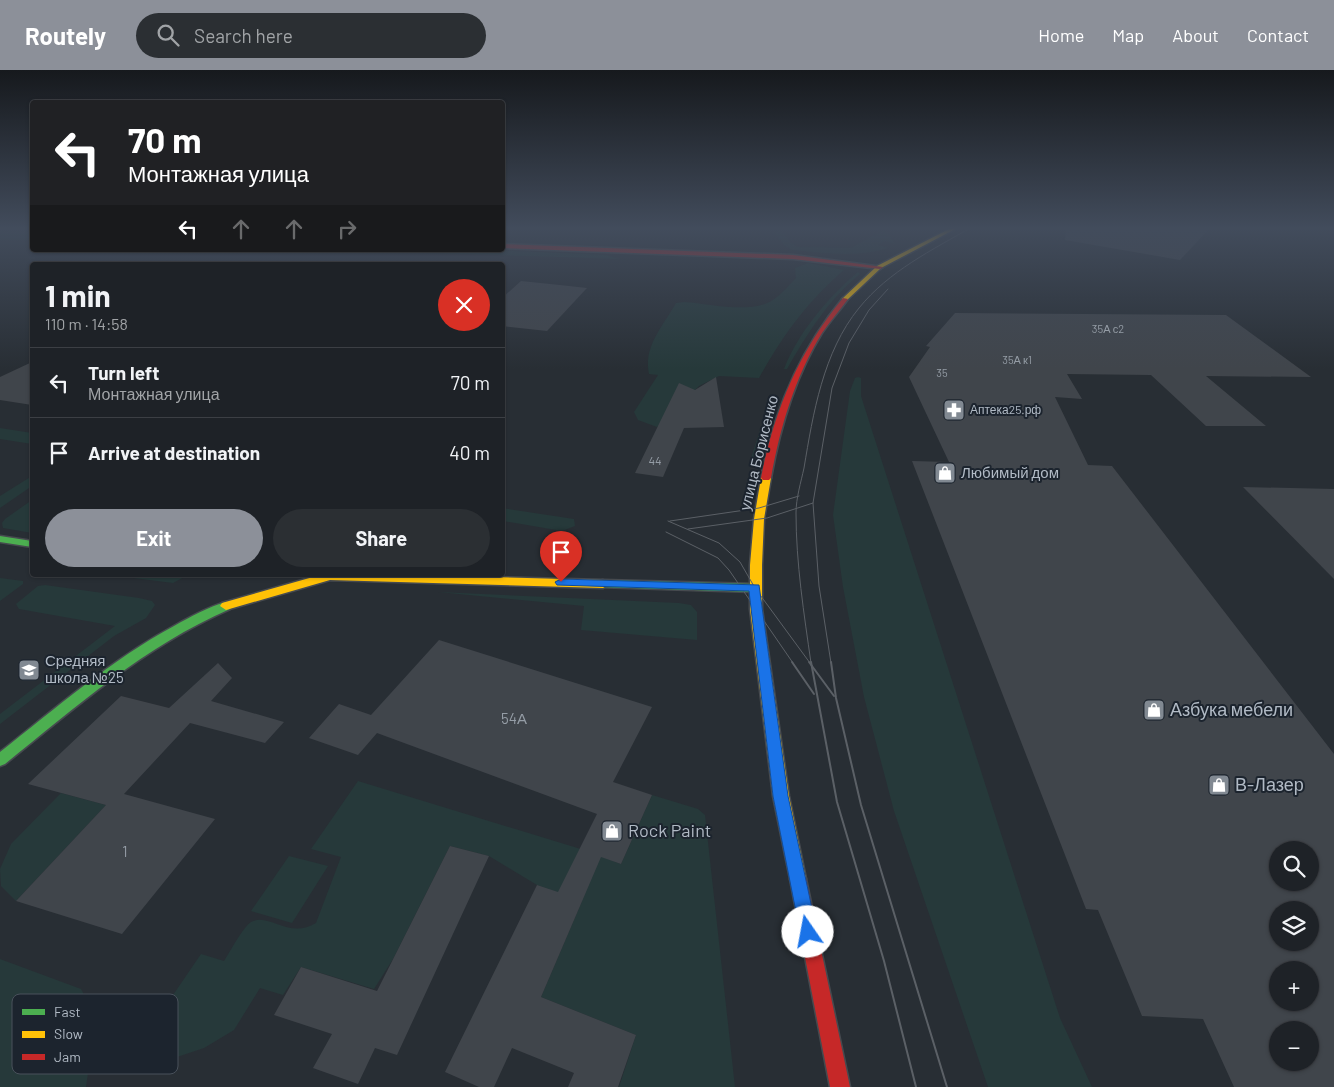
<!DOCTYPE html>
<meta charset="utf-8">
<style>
body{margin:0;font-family:Barlow,sans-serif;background:#2b2f33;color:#f1f3f6;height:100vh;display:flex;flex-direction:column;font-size:19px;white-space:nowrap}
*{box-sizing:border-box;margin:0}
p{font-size:16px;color:#a1a4a7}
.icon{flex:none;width:28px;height:28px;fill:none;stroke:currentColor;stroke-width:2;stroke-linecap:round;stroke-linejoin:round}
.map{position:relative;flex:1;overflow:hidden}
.panel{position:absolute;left:30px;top:192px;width:475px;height:315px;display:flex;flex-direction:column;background:#1e2227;border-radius:5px;box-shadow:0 1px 4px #0004,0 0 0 1px #3c3f44}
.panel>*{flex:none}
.hud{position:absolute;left:30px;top:30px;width:475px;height:152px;border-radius:5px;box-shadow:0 1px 4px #0004,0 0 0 1px #3c3f44;background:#202124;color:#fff;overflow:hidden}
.fabs{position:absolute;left:1269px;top:771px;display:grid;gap:10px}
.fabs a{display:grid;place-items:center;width:50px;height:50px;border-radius:50%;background:#1e2227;box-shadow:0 1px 4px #0004,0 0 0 1px #3c3f44;font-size:25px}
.pin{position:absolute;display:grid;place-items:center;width:42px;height:42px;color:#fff;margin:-51px -21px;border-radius:50% 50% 50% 0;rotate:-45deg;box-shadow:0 0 5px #0007}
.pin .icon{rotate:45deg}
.me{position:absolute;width:55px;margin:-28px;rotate:348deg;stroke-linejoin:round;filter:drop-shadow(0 0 4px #0008)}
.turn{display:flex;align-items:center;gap:18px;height:105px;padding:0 15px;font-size:22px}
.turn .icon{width:65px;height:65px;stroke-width:2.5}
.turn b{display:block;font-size:35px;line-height:42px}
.lanes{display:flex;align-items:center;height:48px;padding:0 15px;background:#0003;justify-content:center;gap:25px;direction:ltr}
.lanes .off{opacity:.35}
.round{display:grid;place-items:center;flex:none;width:52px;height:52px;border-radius:26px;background:#2b2f33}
.summary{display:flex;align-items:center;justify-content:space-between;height:85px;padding:0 15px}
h1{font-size:30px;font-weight:700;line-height:38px}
.button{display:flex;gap:10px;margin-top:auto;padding:10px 15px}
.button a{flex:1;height:58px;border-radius:30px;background:#8c9099;color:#fff;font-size:20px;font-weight:700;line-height:58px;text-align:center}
.button a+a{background:#2b2f33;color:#f1f3f6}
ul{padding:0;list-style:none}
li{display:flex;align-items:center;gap:15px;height:70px;padding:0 15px;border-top:1px solid #3c3f44}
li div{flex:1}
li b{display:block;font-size:19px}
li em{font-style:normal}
header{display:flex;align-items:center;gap:30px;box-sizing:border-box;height:70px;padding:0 25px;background:#8c9099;color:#fff}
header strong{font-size:24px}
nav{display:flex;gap:28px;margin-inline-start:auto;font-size:18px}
.search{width:350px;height:45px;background:#2b2f33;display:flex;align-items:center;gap:12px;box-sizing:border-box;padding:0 18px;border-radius:28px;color:#a1a4a7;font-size:19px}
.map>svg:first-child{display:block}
.green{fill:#26393a}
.building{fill:#40454b;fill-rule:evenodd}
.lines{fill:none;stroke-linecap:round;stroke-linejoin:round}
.fast-casing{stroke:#464a4f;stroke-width:3}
.slow-casing{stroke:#464a4f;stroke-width:3}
.jam-casing{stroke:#464a4f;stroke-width:3}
.fast{fill:#4caf50;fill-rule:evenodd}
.slow{fill:#ffc107;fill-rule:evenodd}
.jam{fill:#c62828;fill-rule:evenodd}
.tram-far1{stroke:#5b6066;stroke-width:1}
.tram{stroke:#5b6066;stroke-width:2}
.rail-casing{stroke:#5b6066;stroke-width:3}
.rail{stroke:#1c242e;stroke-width:2;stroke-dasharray:5.5;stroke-linecap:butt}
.route{fill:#1a73e8;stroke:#114b97}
.labels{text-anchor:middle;stroke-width:4;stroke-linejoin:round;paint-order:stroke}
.far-number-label{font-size:11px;fill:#959da6}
.far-poi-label{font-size:12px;fill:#b1bac5;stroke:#1c242e;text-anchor:start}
.number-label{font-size:12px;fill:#959da6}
.street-label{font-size:15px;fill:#b1bac5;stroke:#1c242e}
.poi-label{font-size:15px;fill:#b1bac5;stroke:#1c242e;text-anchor:start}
.near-number-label{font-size:15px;fill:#959da6}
.near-poi-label{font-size:18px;fill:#b1bac5;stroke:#1c242e;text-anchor:start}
.key{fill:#1c242e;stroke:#49515b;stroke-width:1}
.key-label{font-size:14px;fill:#b1bac5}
</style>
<header>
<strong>Routely</strong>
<div class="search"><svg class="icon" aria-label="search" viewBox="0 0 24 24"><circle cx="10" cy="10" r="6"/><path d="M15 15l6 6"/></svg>Search here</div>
<nav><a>Home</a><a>Map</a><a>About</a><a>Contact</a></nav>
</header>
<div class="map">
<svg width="1334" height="1017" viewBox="0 0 1334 1017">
<rect width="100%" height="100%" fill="#282e34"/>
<!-- green -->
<g class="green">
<path d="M0 158 32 159V170H0Z"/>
<path d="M885 159 895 174 885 171 878 175 888 178C857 188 823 183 792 180L784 175 774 161H782L790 172 797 177 851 178Z"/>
<path d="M328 180H493L606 185 620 189Z"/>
<path d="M808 193 844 200C807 232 783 265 759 308L719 306 699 316 657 357 638 350 634 342 658 305 649 304C643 277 663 256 676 233L685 232C709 234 752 244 773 230 782 224 789 215 796 208L795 198Z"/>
<path d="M858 202 860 204C828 230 807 264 787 299H784C798 263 828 227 858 202Z"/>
<path d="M858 307 861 308V326L1060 948 1092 1017H988L894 741 864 627 843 517 833 445 850 321 855 308Z"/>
<path d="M770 335 773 336 755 391H750L768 336Z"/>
<path d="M0 358 32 363V374L0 369Z"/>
<path d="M32 406V416L0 438V426Z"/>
<path d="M32 430V463L3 458 2 453 5 449Z"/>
<path d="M502 438 574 449 575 456 562 461 503 451Z"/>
<path d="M110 505H183L184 507 173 513Z"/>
<path d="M0 508 23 511V514L0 531Z"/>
<path d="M45 515 139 528 152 531 155 535 146 548 114 566 0 654V644L115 556 19 539 16 534 38 516Z"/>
<path d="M438 522 679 533 691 535 697 542V570L581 560 584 536Z"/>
<path d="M358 711 584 780 621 794 652 725 698 739 705 745 735 1017H619L636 965 541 927 582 831 537 815 489 786 450 776 393 889 374 919 301 897 283 925 260 918 234 960 204 978 177 987H160L152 978 156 950 201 884 224 891C230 882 243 857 251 852 269 842 289 870 316 853L341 787 311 779Z"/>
<path d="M61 723 106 735 16 831 1 816 0 799 11 774Z"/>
<path d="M289 786 328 796 292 853 251 841Z"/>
<path d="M0 889 81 919 90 936 93 968 86 1017H0Z"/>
</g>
<!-- building -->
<g class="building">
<path d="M1066 157H1211L1180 190 1065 170Z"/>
<path d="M521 211 560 215 587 218 547 261 502 256V228Z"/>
<path d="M955 243 1226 245 1311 307 1206 306 1266 356H1206L1151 305 1067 304 1082 329 1055 327 1088 395 1112 396 1334 684V1017H1234L1203 949 1142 946 1098 840 1086 839 912 391 949 392 909 307 930 277 926 276ZM1278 780H1310V812H1278ZM1278 840H1310V872H1278ZM1278 900H1310V932H1278ZM1278 960H1310V992H1278Z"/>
<path d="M32 292V335L0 330V307Z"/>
<path d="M716 307 724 357 684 358 663 407 635 403 679 313 695 320Z"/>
<path d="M1243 417 1334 419V509Z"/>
<path d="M439 570 652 637 613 712 652 725 621 794 601 787 541 927 636 965 618 1017H568L574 1003 512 978 494 1017H479L445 1002 537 815 558 822 597 744 377 663 358 685 309 668 339 634 371 645Z"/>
<path d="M218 593 232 608 211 631 284 652 265 673 190 653 124 724 215 749 122 864 16 831 106 735 28 714 121 626 169 638Z"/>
<path d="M450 776 489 786 397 985 375 978 358 1014 313 998 332 964 274 945 301 897 377 921Z"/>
</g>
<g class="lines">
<!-- fast casing -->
<g class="fast-casing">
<g id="fast">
<path d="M0 466 32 471V477L0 472Z"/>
<path d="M603 510 755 514 761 518 755 522 599 517 597 514 599 511Z"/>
<path d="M226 532 230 533 232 536 230 539C145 576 77 636 5 694L0 696V682C56 638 111 590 174 556 190 547 208 537 226 532Z"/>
</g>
</g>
<!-- slow casing -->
<g class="slow-casing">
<g id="slow">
<path d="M953 157H959L881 198 847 230 842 229 877 196Z"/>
<path d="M766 405 771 408 764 449 762 495V539L789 726 806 809 804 815 798 817 792 815 790 809 773 726 750 539V495L754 449 761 408Z"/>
<path d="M320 505H422L603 510 609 514 603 518 330 510 226 540 220 536 222 533Z"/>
</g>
</g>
<!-- jam casing -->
<g class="jam-casing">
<g id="jam">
<path d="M502 174 793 185 883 197 880 199 793 189 502 178Z"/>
<path d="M843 228 848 229C840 240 830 251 822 263 795 307 780 357 771 408L769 410H763L761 408C774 341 799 281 843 228Z"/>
<path d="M798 801 804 803 806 809 850 1017H830L790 809 792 803Z"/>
</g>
</g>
<!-- fast -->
<use href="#fast" class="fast"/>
<!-- slow -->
<use href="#slow" class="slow"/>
<!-- jam -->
<use href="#jam" class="jam"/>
<!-- tram-far1 -->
<g class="tram-far1">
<path d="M668 451 719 473 740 492 755 518 810 593"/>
<path d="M670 451 759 438 799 426"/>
<path d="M688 459 767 448 813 433"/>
<path d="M666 462 718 488 729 500 793 593"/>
<path d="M811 593C804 544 796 493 796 443 796 428 801 412 804 398 813 344 823 282 859 238 889 201 932 180 972 157"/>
<path d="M831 593 819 516 813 433 832 318 849 273 869 240 888 219"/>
</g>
<!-- tram -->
<g class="tram">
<path d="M792 592 814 624"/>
<path d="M809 592 834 626"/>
<path d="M811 592 837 732 884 891 916 1017"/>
<path d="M831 592 836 628 861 735 947 1017"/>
</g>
<!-- rail casing -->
<g class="rail-casing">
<path id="rail" d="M502 213 504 212"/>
</g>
<!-- rail -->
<use href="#rail" class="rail"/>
</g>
<!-- sky -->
<linearGradient id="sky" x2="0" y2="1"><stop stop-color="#16191d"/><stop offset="0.53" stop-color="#424c5c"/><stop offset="1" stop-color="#424c5c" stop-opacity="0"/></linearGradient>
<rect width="1334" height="299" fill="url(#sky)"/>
<!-- route -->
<path class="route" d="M561 509 759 515 788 726 817 862 815 868 808 871 802 868 800 862 773 726 749 521 557 515 555 512Z"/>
<!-- icons -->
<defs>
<g id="pharmacy-square" transform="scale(1.125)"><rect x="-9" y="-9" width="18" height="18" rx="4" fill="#818992" stroke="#1c242e"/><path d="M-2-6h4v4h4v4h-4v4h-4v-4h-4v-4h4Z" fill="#fff"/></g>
<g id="shop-square" transform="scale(1.125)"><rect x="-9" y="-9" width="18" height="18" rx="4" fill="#818992" stroke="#1c242e"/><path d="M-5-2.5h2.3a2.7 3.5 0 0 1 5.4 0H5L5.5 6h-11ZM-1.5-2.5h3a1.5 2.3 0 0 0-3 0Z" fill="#fff"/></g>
<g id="school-square" transform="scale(1.125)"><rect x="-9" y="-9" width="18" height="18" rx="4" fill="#818992" stroke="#1c242e"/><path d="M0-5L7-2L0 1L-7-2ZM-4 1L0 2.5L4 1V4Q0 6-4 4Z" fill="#fff"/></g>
</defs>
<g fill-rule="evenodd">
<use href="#pharmacy-square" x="954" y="340"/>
<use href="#shop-square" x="945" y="403"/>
<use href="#school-square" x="29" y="600"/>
<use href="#shop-square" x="1154" y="640"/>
<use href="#shop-square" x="1219" y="715"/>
<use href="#shop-square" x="612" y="761"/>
</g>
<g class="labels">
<!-- far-number labels -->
<g class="far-number-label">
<text x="1108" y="263">35А с2</text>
<text x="1017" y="294">35А к1</text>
<text x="942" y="307">35</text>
</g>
<!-- far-poi labels -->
<g class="far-poi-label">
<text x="970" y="344">Аптека25.рф</text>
</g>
<!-- number labels -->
<g class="number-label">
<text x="655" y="395">44</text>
</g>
<!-- street labels -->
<g class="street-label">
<text transform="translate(759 383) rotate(-76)" y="5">улица Борисенко</text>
</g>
<!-- poi labels -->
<g class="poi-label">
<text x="961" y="408">Любимый дом</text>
<text x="45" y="596">Средняя<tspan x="45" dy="17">школа №25</tspan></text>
</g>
<!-- near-number labels -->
<g class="near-number-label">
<text x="514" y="654">54А</text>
<text x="125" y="787">1</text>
</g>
<!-- near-poi labels -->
<g class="near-poi-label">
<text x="1170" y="646">Азбука мебели</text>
<text x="1235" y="721">В-Лазер</text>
<text x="628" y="767">Rock Paint</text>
</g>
</g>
<!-- legend -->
<rect x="12" y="924" width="166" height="80" rx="8" class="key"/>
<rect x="22" y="939" width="23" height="6" fill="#4caf50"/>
<rect x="22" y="961" width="23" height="7" fill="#ffc107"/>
<rect x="22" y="984" width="23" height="6" fill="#c62828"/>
<g class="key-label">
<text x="54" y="947">Fast</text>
<text x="54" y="969">Slow</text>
<text x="54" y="992">Jam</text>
</g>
</svg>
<div class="fabs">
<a><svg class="icon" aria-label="search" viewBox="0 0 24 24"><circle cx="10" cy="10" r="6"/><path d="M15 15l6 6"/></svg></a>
<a><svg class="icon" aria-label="layers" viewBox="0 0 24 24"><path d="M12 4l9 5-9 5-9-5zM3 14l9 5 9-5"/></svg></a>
<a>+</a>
<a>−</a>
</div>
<div class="pin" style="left:561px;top:512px;background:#d93025"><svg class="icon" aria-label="arrive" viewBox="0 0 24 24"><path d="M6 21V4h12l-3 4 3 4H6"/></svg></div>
<svg class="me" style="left:808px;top:862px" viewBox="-20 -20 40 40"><circle r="19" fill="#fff"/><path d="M0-13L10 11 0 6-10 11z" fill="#1a73e8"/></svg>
<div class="hud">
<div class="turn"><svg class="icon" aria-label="left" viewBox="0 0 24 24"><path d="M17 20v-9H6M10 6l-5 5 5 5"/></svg><div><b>70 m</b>Монтажная улица</div></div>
<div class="lanes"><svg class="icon" aria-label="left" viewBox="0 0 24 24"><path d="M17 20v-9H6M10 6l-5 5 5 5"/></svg><svg class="icon off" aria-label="ahead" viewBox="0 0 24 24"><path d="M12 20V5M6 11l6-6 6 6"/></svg><svg class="icon off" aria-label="ahead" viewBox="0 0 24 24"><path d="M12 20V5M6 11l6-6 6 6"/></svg><svg class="icon off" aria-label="right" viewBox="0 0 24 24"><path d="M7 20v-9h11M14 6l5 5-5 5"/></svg></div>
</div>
<section class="panel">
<div class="summary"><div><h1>1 min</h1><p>110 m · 14:58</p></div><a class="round" style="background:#d93025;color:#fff"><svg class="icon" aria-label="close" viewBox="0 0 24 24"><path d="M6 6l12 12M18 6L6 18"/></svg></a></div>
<ul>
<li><svg class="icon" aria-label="left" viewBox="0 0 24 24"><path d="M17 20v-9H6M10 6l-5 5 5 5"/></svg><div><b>Turn left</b><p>Монтажная улица</p></div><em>70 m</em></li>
<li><svg class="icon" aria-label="arrive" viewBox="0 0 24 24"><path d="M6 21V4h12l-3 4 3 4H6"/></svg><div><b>Arrive at destination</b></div><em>40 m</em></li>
</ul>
<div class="button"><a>Exit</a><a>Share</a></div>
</section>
</div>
